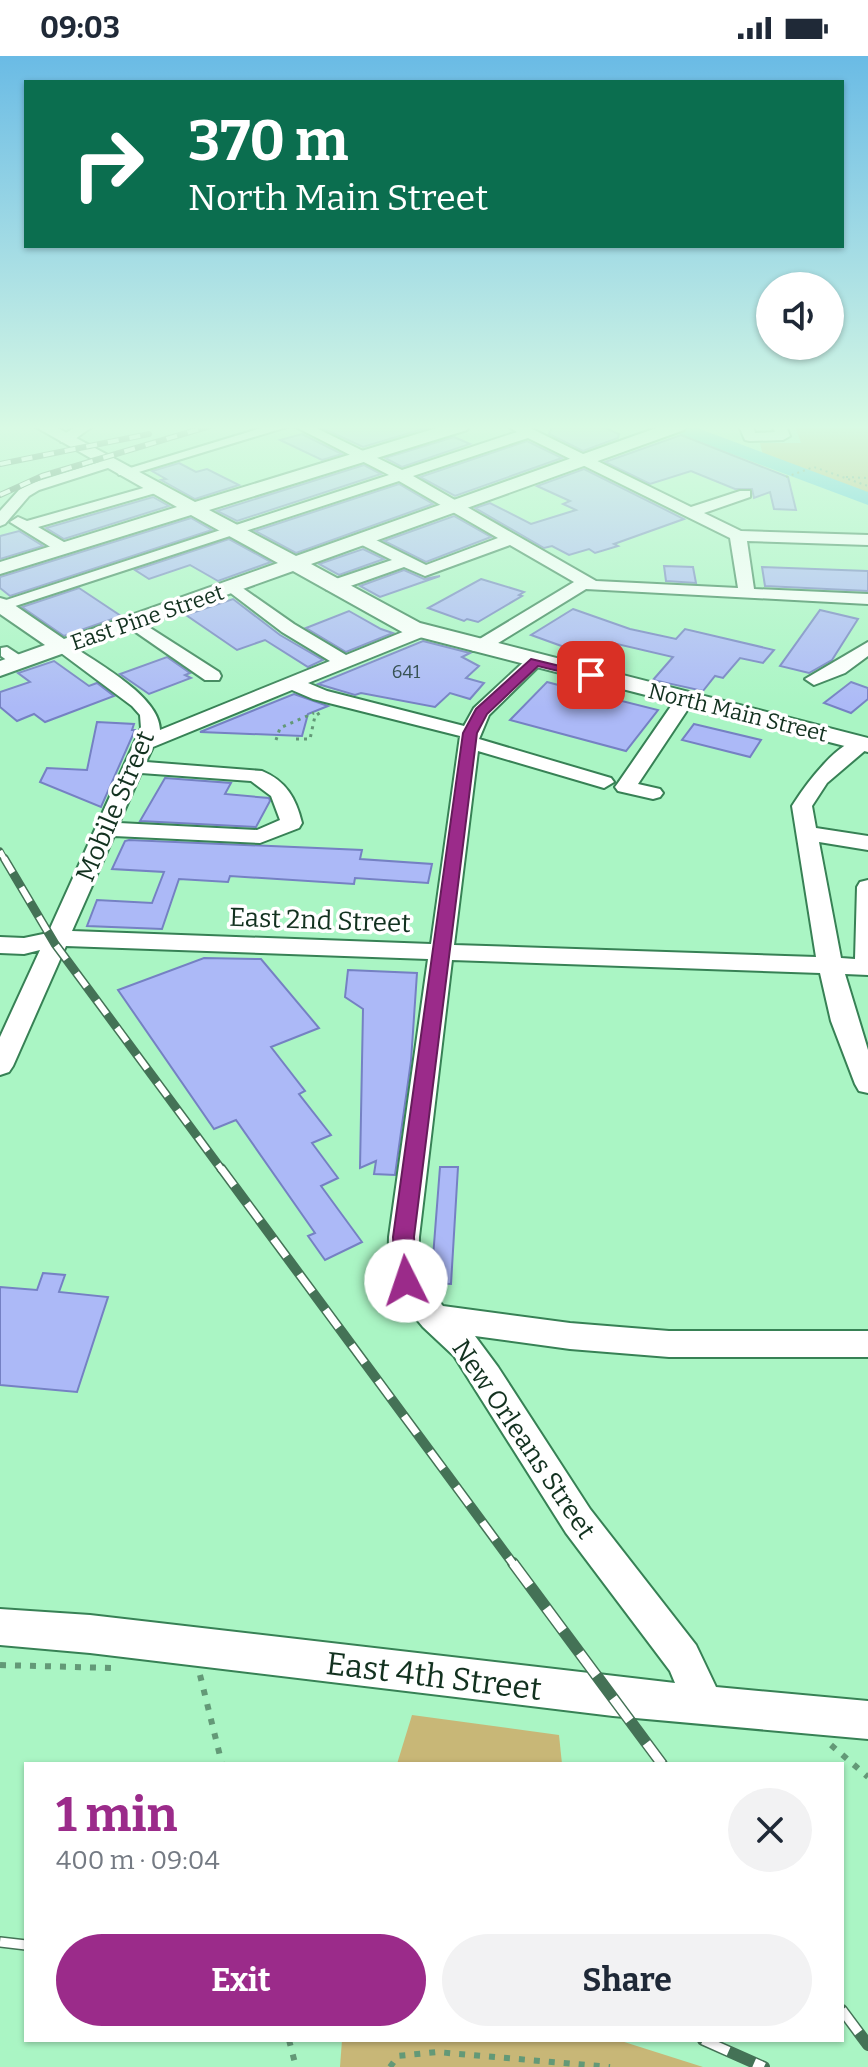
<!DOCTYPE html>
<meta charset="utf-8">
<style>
body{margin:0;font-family:Bitter,serif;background:#f2f2f3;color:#1f2937;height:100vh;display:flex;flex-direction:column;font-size:30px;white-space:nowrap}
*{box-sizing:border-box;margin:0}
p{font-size:26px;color:#747a83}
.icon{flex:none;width:44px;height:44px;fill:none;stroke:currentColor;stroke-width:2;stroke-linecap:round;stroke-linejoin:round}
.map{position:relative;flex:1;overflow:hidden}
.panel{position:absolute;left:24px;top:1706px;width:820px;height:280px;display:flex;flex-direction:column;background:#fff;border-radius:0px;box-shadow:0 2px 6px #0004}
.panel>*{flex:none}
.hud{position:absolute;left:24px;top:24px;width:820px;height:168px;border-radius:0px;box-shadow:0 2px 6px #0004;background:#0b6e4f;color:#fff;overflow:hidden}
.tools{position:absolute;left:756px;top:216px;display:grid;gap:16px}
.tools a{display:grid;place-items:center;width:88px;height:88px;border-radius:50%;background:#fff;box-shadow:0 2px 6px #0004;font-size:40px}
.pin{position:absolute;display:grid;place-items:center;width:68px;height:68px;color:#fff;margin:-34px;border-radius:16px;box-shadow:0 4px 12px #0006}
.me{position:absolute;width:88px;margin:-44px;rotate:356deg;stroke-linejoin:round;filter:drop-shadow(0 0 6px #0008)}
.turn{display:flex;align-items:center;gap:28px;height:168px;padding:0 32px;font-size:36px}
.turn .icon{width:104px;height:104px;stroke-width:2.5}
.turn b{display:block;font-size:56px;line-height:68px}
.round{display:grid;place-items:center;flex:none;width:84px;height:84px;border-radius:42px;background:#f2f2f3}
.summary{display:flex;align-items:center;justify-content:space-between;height:136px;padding:0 32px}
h1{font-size:48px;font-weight:700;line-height:60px;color:#9b2b8a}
.cta{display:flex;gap:16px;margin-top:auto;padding:16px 32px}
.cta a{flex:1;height:92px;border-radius:48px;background:#9b2b8a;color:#fff;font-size:32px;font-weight:700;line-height:92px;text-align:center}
.cta a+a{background:#f2f2f3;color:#1f2937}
.status{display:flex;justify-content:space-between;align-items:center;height:56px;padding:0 40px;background:#fff;direction:ltr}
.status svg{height:22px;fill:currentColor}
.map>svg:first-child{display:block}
.green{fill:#c8b777}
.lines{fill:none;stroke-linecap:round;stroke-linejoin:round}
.river{fill:#4ec6e0;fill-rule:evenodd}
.building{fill:#acb9f7;stroke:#7581c3;stroke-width:2}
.minor-casing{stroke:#378155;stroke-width:4}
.major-casing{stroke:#378155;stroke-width:4}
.path-far2{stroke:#639977;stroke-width:2;stroke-dasharray:2 4;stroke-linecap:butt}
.path-far1{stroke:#639977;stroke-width:3;stroke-dasharray:3 5;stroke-linecap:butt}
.path{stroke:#639977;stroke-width:6;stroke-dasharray:6 9;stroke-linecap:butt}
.minor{fill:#fff;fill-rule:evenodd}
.major{fill:#fff;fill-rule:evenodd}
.rail-far4-casing{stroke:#447256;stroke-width:6}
.rail-far3-casing{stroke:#447256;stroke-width:7}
.rail-far2-casing{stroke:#447256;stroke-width:9}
.rail-far1-casing{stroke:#447256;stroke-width:10}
.rail-casing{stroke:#447256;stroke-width:12}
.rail-far4{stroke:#fff;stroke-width:4;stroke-dasharray:11;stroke-linecap:butt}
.rail-far3{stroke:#fff;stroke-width:5;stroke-dasharray:14;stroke-linecap:butt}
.rail-far2{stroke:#fff;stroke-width:6;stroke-dasharray:17;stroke-linecap:butt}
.rail-far1{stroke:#fff;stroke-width:7;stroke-dasharray:22;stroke-linecap:butt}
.rail{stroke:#fff;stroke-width:9;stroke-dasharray:28;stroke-linecap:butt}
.route{fill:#9b2b8a;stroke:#651c5a;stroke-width:2}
.labels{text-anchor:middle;stroke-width:7;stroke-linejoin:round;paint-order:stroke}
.far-number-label{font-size:18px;fill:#385355}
.far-street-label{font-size:22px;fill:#12311f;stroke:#fff}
.street-label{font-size:26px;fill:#12311f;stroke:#fff}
.near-street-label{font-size:32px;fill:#12311f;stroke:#fff}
</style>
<div class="status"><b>09:03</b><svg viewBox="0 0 49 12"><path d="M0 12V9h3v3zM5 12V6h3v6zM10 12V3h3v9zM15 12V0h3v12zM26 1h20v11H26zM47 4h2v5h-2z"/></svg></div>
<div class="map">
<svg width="868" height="2011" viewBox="0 0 868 2011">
<rect width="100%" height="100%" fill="#aaf5c4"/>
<!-- green -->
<g class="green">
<path d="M795 370H868V443L764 404 760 387H801Z"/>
<path d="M412 1659 559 1679 562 1708H397Z"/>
<path d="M342 1984H618L703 2011H340Z"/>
</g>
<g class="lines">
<!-- river -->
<path class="river" d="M666 370H692L868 436V449L668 374Z"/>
</g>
<!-- building -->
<g class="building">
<path d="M327 370H427L430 371 363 391 322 372Z"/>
<path d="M553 370H601L619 378 618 382 583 395 549 378Z"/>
<path d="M302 378 342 398 322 404 280 384Z"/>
<path d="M681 379 788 421 796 454 774 453 770 436 754 442 752 433H735L691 415 650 428 605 406Z"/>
<path d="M454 381 470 388 402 411 385 402Z"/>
<path d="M527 385 562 402 455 440 420 421Z"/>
<path d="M179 407 196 416 207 413 239 429 195 443 161 424 166 423 152 415Z"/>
<path d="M364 409 381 418 237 465 217 455Z"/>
<path d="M584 413 684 463 614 488 618 490 595 497 589 493 569 499 552 490 544 492 475 452 490 447 531 468 576 454 563 448 570 445 537 430Z"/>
<path d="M399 428 433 448 296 497 255 475Z"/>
<path d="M153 441 169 450 64 483 46 472Z"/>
<path d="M454 460 491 481 426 506 384 485Z"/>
<path d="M191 462 212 474 10 540 0 532V521Z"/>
<path d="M19 475 43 490 0 503V480Z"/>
<path d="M229 483 271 506 218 525 190 509 149 523 135 514Z"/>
<path d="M363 493 384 503 339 519 319 508Z"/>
<path d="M664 510 693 511 696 527 666 525Z"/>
<path d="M762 511 868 515V535L765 530Z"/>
<path d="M404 514 424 523 440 520 380 541 360 530Z"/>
<path d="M481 523 524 536 519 539 522 540 478 566 467 563 464 565 428 552Z"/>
<path d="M79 532 121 560 64 580 22 551Z"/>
<path d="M233 543 280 579 323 604 308 611 265 584 237 594 186 559Z"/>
<path d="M573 553 630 573 676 583 685 573 774 594 763 607 740 602 723 622 715 620 703 635 653 624 673 601 613 587 590 605 561 595 567 592 531 579Z"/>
<path d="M820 554 858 563 832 604 809 617 780 610Z"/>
<path d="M349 555 381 573 393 577 346 596 306 572Z"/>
<path d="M423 585 470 597 462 601 479 610 466 622 484 627 470 643 450 637 435 651 361 637 355 639 318 628Z"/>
<path d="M167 601 190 617 185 619 191 622 149 638 120 618Z"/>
<path d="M54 605 89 630 97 627 114 640 45 666 34 658 17 665 0 651V636L30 626 18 617Z"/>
<path d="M547 626 566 631 658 654 626 695 510 664Z"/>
<path d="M851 626 868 632V643L851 657 824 647Z"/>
<path d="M294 638 328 650 308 658 302 680 200 676Z"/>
<path d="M97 666 134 668 132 674H135L101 751 40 726 47 712 87 714Z"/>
<path d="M694 668 761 684 750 701 682 684Z"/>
<path d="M165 722 231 727 225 738 269 742 270 745 256 771 140 765Z"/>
<path d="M129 784 362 794 360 803 432 808 428 827 355 822 354 828 230 820 228 826 179 823 162 873 87 870 97 844 152 847 164 816 112 813 125 785Z"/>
<path d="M204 902 261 903 319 972 271 991 305 1035 299 1038 331 1079 312 1087 338 1122 321 1130 362 1186 325 1204 308 1180 315 1177 236 1064 214 1073 118 934Z"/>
<path d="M348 914 417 917 411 1005 395 1119 374 1118 376 1105 360 1112 363 953 345 941Z"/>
<path d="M440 1111H458L451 1228 431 1227Z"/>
<path d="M43 1217 65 1219 59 1236 108 1241 77 1336 0 1329V1231L37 1234Z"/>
</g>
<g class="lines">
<!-- minor casing -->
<g class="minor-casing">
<g id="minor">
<path d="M77 370H93L71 386H61V380Z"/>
<path d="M268 370H290L129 419H119L117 416Z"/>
<path d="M294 370H312L402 414 517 376 508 370H526L691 451 740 435H750V441L704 457 741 475 868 479V489L747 485 754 533 868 538V548L586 533 485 595H473L470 591 473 587 574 526 510 489 425 520 404 511 339 534H327L325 530 327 526 392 504 358 487V481H370L426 509 498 482 399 425 0 555V546L389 419ZM528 382 730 482 738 532 596 525 413 420Z"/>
<path d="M739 370H753L755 377 775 376 772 370H786L790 380 783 384 750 385 745 384Z"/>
<path d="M109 403 116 407 114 410 39 434 29 440 5 468 0 470V455L19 434 29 428Z"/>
<path d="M154 429 161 433 159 436 38 471 69 489V495H57L10 466 18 461 27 465Z"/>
<path d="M234 526 294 568 346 599 415 571H427L430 575 427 579 308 627 327 635 464 670 474 652 529 601H541L544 605 489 659 479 683 611 722 614 726 604 732 478 695 454 889 816 901 792 750C804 731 842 677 868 683V692L827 727 812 750 816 772 868 780V794L819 786 841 902 855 903 857 831 860 826 868 824V919L845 918 868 994V1037L859 1035 855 1028 831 965 820 917 452 904 419 1181C418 1217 420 1223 443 1250L570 1267 669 1275H868V1301H669L570 1293 475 1280 498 1311 590 1453 696 1589 716 1631 868 1645V1683L613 1660 90 1597 0 1589V1553L90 1559 675 1627 670 1615 566 1477 454 1300 423 1271 399 1242 388 1215 389 1181 428 903 66 890 13 1010 9 1016 0 1019V981L40 894 24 898 0 897V881L24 882 48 877 141 672 140 659 132 650 53 591 56 587H68C95 606 160 640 160 674L330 605 282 576 228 535 226 531ZM292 634 313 643 460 680 431 888 72 875 114 780 260 787 299 772 302 767C296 742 286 725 262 715L146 706 153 691ZM141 717 251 725 271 740 280 764 257 774 119 767Z"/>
<path d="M133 561 219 616 221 620 219 624H205L127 570 124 566Z"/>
<path d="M868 586V600L845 617 814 629 805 623Z"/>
<path d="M7 591 30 606 27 610H15L1 600V592Z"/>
<path d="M685 638 694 644 638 728 660 733 663 737 660 741 653 743 618 735 615 731 618 727 678 640Z"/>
</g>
</g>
<!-- major casing -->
<g class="major-casing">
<path id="major" d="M34 370H54L195 446 443 370H469L467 374 209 454 296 500 662 370H686L684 374 311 508 420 567 868 682V696L404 577 293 515 0 620V605L45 589 0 558V542L7 544 64 583 278 507 191 459 0 518V506L177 451Z"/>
</g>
<!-- path-far2 -->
<g class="path-far2">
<path d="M786 421 814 411 868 430"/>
<path d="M846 421 868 422"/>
</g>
<!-- path-far1 -->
<g class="path-far1">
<path d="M296 683H310L315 660 321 656"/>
<path d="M276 684 280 672 314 657"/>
</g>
<!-- path -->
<g class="path">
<path d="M0 1609 112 1612"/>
<path d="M200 1619 222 1708"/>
<path d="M831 1689 868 1721"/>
<path d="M289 1984 296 2011"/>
<path d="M390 2011 398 2000 437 1996 610 2011"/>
</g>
<!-- minor -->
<use href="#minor" class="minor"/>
<!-- major -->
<use href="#major" class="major"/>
<!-- rail-far4 casing -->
<g class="rail-far4-casing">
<g id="rail-far4">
<path d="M0 408 149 378"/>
<path d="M0 439 42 420 210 370"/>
</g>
</g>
<!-- rail-far3 casing -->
<g class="rail-far3-casing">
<path id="rail-far3" d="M0 795 5 804"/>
</g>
<!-- rail-far2 casing -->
<g class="rail-far2-casing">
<path id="rail-far2" d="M4 802 55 888 222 1114"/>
</g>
<!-- rail-far1 casing -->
<g class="rail-far1-casing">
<path id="rail-far1" d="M221 1112 514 1509"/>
</g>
<!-- rail casing -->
<g class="rail-casing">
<g id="rail">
<path d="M513 1507 662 1708"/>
<path d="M0 1886 26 1889"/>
<path d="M842 1954 868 1989"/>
<path d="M703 1984 764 2011"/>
</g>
</g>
<!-- rail-far4 -->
<use href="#rail-far4" class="rail-far4"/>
<!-- rail-far3 -->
<use href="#rail-far3" class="rail-far3"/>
<!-- rail-far2 -->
<use href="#rail-far2" class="rail-far2"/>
<!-- rail-far1 -->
<use href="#rail-far1" class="rail-far1"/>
<!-- rail -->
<use href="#rail" class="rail"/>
</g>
<!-- sky -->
<linearGradient id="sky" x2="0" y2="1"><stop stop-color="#6abbe5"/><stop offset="0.57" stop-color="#d9fae4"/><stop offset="1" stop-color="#d9fae4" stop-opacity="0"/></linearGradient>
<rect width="868" height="652" fill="url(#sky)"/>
<!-- route -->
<path class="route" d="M531 603 597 619 591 623 538 610 487 658 477 677 414 1181 416 1225 413 1231 406 1233 398 1231 395 1225 393 1181 463 677 476 653Z"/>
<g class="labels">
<!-- far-number labels -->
<g class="far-number-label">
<text x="406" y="622">641</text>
</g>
<!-- far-street labels -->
<g class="far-street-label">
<text transform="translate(147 561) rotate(-19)" y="8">East Pine Street</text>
<text transform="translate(738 656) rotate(14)" y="8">North Main Street</text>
</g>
<!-- street labels -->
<g class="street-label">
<text transform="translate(115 750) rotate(-67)" y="9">Mobile Street</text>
<text transform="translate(320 864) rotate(2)" y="9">East 2nd Street</text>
<text transform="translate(524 1383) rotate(56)" y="9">New Orleans Street</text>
</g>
<!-- near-street labels -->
<g class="near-street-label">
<text transform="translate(434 1620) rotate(7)" y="11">East 4th Street</text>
</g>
</g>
</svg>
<div class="tools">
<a><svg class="icon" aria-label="sound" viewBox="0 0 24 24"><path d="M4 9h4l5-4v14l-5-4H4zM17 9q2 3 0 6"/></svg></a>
</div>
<div class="pin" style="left:591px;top:619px;background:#d93025"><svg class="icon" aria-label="arrive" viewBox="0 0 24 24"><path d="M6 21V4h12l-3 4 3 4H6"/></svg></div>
<svg class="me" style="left:406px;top:1225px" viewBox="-20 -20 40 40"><circle r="19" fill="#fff"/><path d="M0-13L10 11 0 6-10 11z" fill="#9b2b8a"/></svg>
<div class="hud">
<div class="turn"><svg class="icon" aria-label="right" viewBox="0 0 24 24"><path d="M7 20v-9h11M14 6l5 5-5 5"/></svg><div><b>370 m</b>North Main Street</div></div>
</div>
<section class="panel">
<div class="summary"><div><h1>1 min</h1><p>400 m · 09:04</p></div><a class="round"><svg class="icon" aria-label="close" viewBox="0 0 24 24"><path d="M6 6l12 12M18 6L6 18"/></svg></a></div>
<div class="cta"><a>Exit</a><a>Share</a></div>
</section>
</div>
